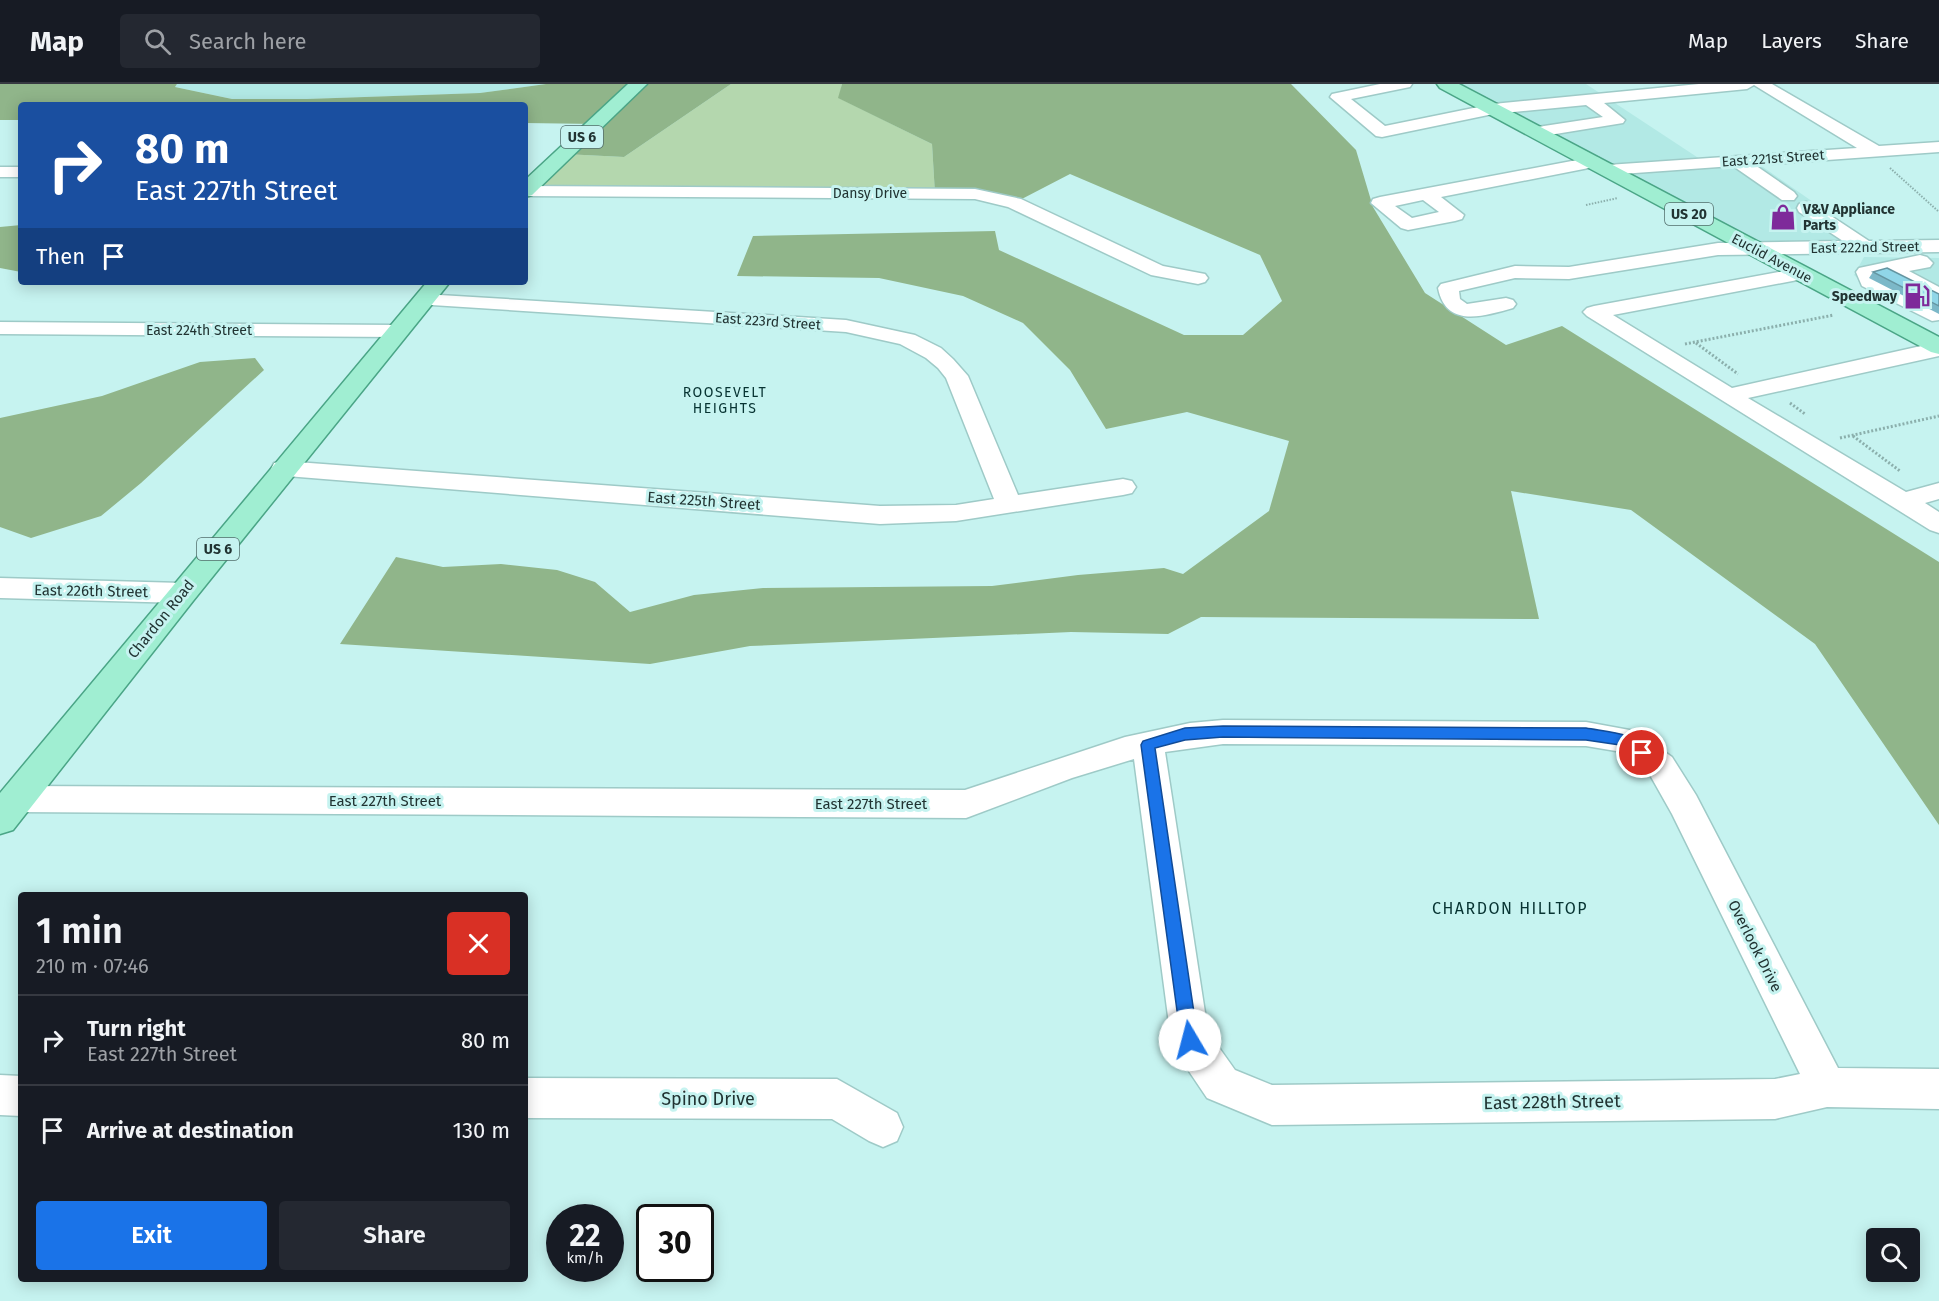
<!DOCTYPE html>
<meta charset="utf-8">
<style>
body{margin:0;font-family:"Fira Sans",sans-serif;background:#242831;color:#f1f3f6;height:100vh;display:flex;flex-direction:column;font-size:22px;white-space:nowrap}
*{box-sizing:border-box;margin:0}
p{font-size:20px;color:#9ea1a6}
.icon{flex:none;width:33px;height:33px;fill:none;stroke:currentColor;stroke-width:2;stroke-linecap:round;stroke-linejoin:round}
.map{position:relative;flex:1;overflow:hidden}
.drawer{position:absolute;left:18px;top:808px;width:510px;height:390px;display:flex;flex-direction:column;background:#171b24;border-radius:6px;box-shadow:0 3px 15px #0003}
.drawer>*{flex:none}
.guide{position:absolute;left:18px;top:18px;width:510px;height:183px;border-radius:6px;box-shadow:0 3px 15px #0003;background:#1a4fa0;color:#fff;overflow:hidden}
.buttons{position:absolute;left:1866px;top:1144px;display:grid;gap:12px}
.buttons a{display:grid;place-items:center;width:54px;height:54px;border-radius:6px;background:#171b24;box-shadow:0 3px 15px #0003;font-size:30px}
.speed{position:absolute;left:546px;top:1120px;display:flex;gap:12px;font-size:30px;font-weight:700;text-align:center}
.speed>*{display:grid;place-content:center;width:78px;height:78px;border-radius:50%;background:#171b24;box-shadow:0 3px 15px #0003;line-height:1}
.speed small{font-size:15px;font-weight:400}
.speed .limit{border:3px solid #111;border-radius:9px;background:#fff;color:#111}
.pin{position:absolute;display:grid;place-items:center;width:51px;height:51px;color:#fff;margin:-26px;border:3px solid #fff;border-radius:50%;box-shadow:0 2px 6px #0007}
.me{position:absolute;width:66px;margin:-33px;rotate:352deg;stroke-linejoin:round;filter:drop-shadow(0 0 4px #0008)}
.turn{display:flex;align-items:center;gap:21px;height:126px;padding:0 18px;font-size:27px}
.turn .icon{width:78px;height:78px;stroke-width:2.5}
.turn b{display:block;font-size:42px;line-height:51px}
.then{display:flex;align-items:center;height:57px;padding:0 18px;background:#0003;gap:12px;font-size:22px}
.round{display:grid;place-items:center;flex:none;width:63px;height:63px;border-radius:6px;background:#242831}
.summary{display:flex;align-items:center;justify-content:space-between;height:102px;padding:0 18px}
h1{font-size:36px;font-weight:600;line-height:45px}
.action{display:flex;gap:12px;margin-top:auto;padding:12px 18px}
.action a{flex:1;height:69px;border-radius:6px;background:#1a73e8;color:#fff;font-size:24px;font-weight:600;line-height:69px;text-align:center}
.action a+a{background:#242831;color:#f1f3f6}
ul{padding:0;list-style:none}
li{display:flex;align-items:center;gap:18px;height:90px;padding:0 18px;border-top:2px solid #363941}
li div{flex:1}
li b{display:block;font-size:22px}
li em{font-style:normal}
header{display:flex;align-items:center;gap:36px;box-sizing:border-box;height:84px;padding:0 30px;background:#171b24;border-bottom:2px solid #363941}
header strong{font-size:28px}
nav{display:flex;gap:33px;margin-inline-start:auto;font-size:21px}
.search{width:420px;height:54px;background:#242831;display:flex;align-items:center;gap:15px;box-sizing:border-box;padding:0 21px;border-radius:6px;color:#9ea1a6;font-size:22px}
.map>svg:first-child{display:block}
.built{fill:#b2e9e5}
.green{fill:#b4d7ae}
.forest{fill:#90b58a}
.lines{fill:none;stroke-linecap:round;stroke-linejoin:round}
.minor-casing{stroke:#9ecac7;stroke-width:3}
.major-casing{stroke:#4aa586;stroke-width:3}
.path-far1{stroke:#8bafac;stroke-width:2;stroke-dasharray:1.5 1.5;stroke-linecap:butt}
.path{stroke:#8bafac;stroke-width:3;stroke-dasharray:2 2;stroke-linecap:butt}
.minor{fill:#fff;fill-rule:evenodd}
.major{fill:#a0eed2;fill-rule:evenodd}
.wall{fill:#7cb8c8}
.building{fill:#90d6e8;stroke:#6596a2;stroke-width:1.5}
.route{fill:#1a73e8;stroke:#114b97;stroke-width:1.5}
.labels{text-anchor:middle;stroke-width:6;stroke-linejoin:round;paint-order:stroke}
.shield{fill:#c6f3f0;stroke:#526d6b;stroke-width:1.5}
.shield-label{font-size:14px;font-weight:bold;fill:#213332}
.far-street-label{font-size:14px;fill:#213332;stroke:#c6f3f0}
.far-poi-label{font-size:14px;font-weight:bold;fill:#213332;stroke:#c6f3f0;text-anchor:start}
.far-neighbourhood-label{font-size:14px;letter-spacing:1.5px;fill:#073332;stroke:#c6f3f0}
.street-label{font-size:15px;fill:#213332;stroke:#c6f3f0}
.neighbourhood-label{font-size:16px;letter-spacing:1.5px;fill:#073332;stroke:#c6f3f0}
.near-street-label{font-size:18px;fill:#213332;stroke:#c6f3f0}
</style>
<header>
<strong>Map</strong>
<div class="search"><svg class="icon" aria-label="search" viewBox="0 0 24 24"><circle cx="10" cy="10" r="6"/><path d="M15 15l6 6"/></svg>Search here</div>
<nav><a>Map</a><a>Layers</a><a>Share</a></nav>
</header>
<div class="map">
<svg width="1939" height="1217" viewBox="0 0 1939 1217">
<rect width="100%" height="100%" fill="#c6f3f0"/>
<!-- built -->
<g class="built">
<path d="M177 0H546L480 9 307 15H232L175 3Z"/>
<path d="M1446 0H1586L1706 79 1753 76 1876 162 1755 165Z"/>
<path d="M1864 173 1939 174V237L1862 198 1854 191Z"/>
</g>
<!-- green -->
<path class="green" d="M731 0H842L839 14 932 60 935 110 525 107 564 70 624 73Z"/>
<!-- forest -->
<g class="forest">
<path d="M0 0H177L175 3 232 15H307L480 9 546 0H731L624 73 564 70 595 40 525 39V21H21V36H0Z"/>
<path d="M842 0H1291L1356 66 1373 123 1425 209 1506 261 1562 242 1939 478V741L1815 560 1631 426 1511 407 1539 535 1201 533 1168 550 1071 548 750 562 650 580 340 560 396 473 443 483 501 480 557 486 595 498 630 528 694 511 763 504 992 502 1078 491 1164 484 1183 490 1269 427 1289 357 1187 328 1106 345 1070 286 1023 239 963 212 879 194 737 192 753 152 995 147 999 166 1184 251H1243L1282 217 1260 171 1070 90 1014 119 935 110 932 60 838 14Z"/>
<path d="M21 141V188L0 184V143Z"/>
<path d="M255 274 264 286 141 399 101 432 31 454 0 443V334L102 312 200 278Z"/>
</g>
<g class="lines">
<!-- minor casing -->
<g class="minor-casing">
<g id="minor">
<path d="M1380 0H1412L1410 3 1351 15 1385 42 1493 20 1699 0H1772L1879 62 1939 58V68L1755 81 1794 108 1797 112 1794 116H1782L1733 82 1607 91 1601 90 1598 86 1601 82 1607 81 1857 64 1754 1 1747 5 1604 19 1625 36 1623 39 1537 53 1529 48 1531 44 1603 33 1586 21 1493 30 1382 53 1376 52 1330 13 1332 10Z"/>
<path d="M1593 73 1599 74 1602 78 1599 82 1441 113 1464 131 1462 135 1455 137 1408 146 1401 144 1371 119 1373 115 1380 113ZM1423 116 1439 128 1412 134 1395 122Z"/>
<rect x="0" y="83" width="21" height="10"/>
<path d="M525 102 975 105 1021 115 1163 182 1205 190 1208 194 1205 198 1198 200 1151 191 1008 123 975 115 525 112Z"/>
<path d="M1806 118 1813 120 1869 157 1939 156V168L1718 171 1569 195 1515 194 1459 207 1460 215 1467 220 1506 214 1513 216 1516 220 1513 224C1484 232 1446 245 1438 204L1441 200 1515 182 1569 183 1718 159 1843 157 1799 128 1797 124 1799 120Z"/>
<path d="M1920 171 1927 173 1933 179 1930 183 1909 187 1939 203V217L1884 190 1877 191 1878 195 1939 226V236L1932 237 1862 202 1856 188 1859 184Z"/>
<path d="M1801 184 1808 186 1811 190 1808 194 1613 231 1732 304 1939 258V272L1748 314 1906 408 1939 399V415L1925 419 1939 428V449L1930 446 1587 232 1583 228 1587 224 1594 222Z"/>
<path d="M423 210 846 236 915 251 941 264 953 275 968 292 1018 411 1123 395 1132 397 1136 403 1132 409 1123 411 956 437 880 440 274 391 271 385 274 379 283 377 880 422 956 421 994 415 946 294 938 284 926 274 900 260 846 248 416 220 413 216 416 212Z"/>
<path d="M0 238 397 241 405 242 408 247 405 252 397 253 0 250Z"/>
<path d="M0 494 182 499 192 502 196 509 192 516 182 519 0 514Z"/>
<path d="M1223 636 1586 638 1635 647 1672 673 1696 711 1838 984 1939 985V1025L1827 1023 1775 1035 1272 1041 1207 1014 1176 968 1171 955 1134 675 1072 694 966 734 15 728 4 725 0 718 4 705 15 702 965 706 1125 653 1190 639ZM1223 660 1586 662 1616 667 1650 691 1672 730 1800 990 1775 995 1272 1001 1235 986 1208 948 1165 668Z"/>
<path d="M0 991 21 992V1032L0 1031Z"/>
<path d="M525 994 837 995 897 1029 903 1043 897 1057 883 1063 869 1057 832 1035 525 1034Z"/>
</g>
</g>
<!-- major casing -->
<g class="major-casing">
<g id="major">
<path d="M628 0H647L532 111 525 113V96Z"/>
<path d="M1437 0H1459L1939 253V270L1931 268 1440 4Z"/>
<path d="M427 198H450L193 517 13 746 0 750V709Z"/>
</g>
</g>
<!-- path-far1 -->
<g class="path-far1">
<path d="M1890 84 1939 128"/>
<path d="M1586 121 1618 114"/>
</g>
<!-- path -->
<g class="path">
<path d="M1696 259 1738 290"/>
<path d="M1685 260 1834 231"/>
<path d="M1790 319 1805 330"/>
<path d="M1853 352 1900 387"/>
<path d="M1840 354 1939 332"/>
</g>
<!-- minor -->
<use href="#minor" class="minor"/>
<!-- major -->
<use href="#major" class="major"/>
</g>
<!-- wall -->
<path class="wall" d="M1873 188 1939 210V230L1869 194Z"/>
<!-- building -->
<path class="building" d="M1887 184 1939 210V222L1873 188Z"/>
<!-- route -->
<path class="route" d="M1223 642 1586 644C1607 648 1637 648 1650 669L1648 673 1642 675 1620 661 1586 656 1223 653 1185 656 1155 664 1198 956 1196 961 1190 964 1184 961 1181 956 1141 661 1143 657 1185 644Z"/>
<!-- icons -->
<defs>
<g id="shop-bare" transform="scale(2.07)"><path d="M-5-2.5h2.3a2.7 3.5 0 0 1 5.4 0H5L5.5 6h-11ZM-1.5-2.5h3a1.5 2.3 0 0 0-3 0Z" fill="#7e2a9a" stroke="#c6f3f0" stroke-width="2.5" paint-order="stroke"/></g>
<g id="fuel-bare" transform="scale(2.07)"><path d="M-5.5-6h7V0h2V4h1.3V-2.5L3-4.5l.8-.8L6-3V5H2.5V1h-1V6h-7ZM-4.2-4.7v3.2H.2V-4.7Z" fill="#7e2a9a" stroke="#c6f3f0" stroke-width="2.5" paint-order="stroke"/></g>
</defs>
<g fill-rule="evenodd">
<use href="#shop-bare" x="1783" y="133"/>
<use href="#fuel-bare" x="1917" y="212"/>
</g>
<g class="labels">
<!-- shield labels -->
<g class="shield">
<rect x="561" y="42" width="42" height="22" rx="4.5"/>
<rect x="1665" y="119" width="48" height="22" rx="4.5"/>
<rect x="197" y="454" width="42" height="22" rx="4.5"/>
</g>
<g class="shield-label">
<text x="582" y="58">US 6</text>
<text x="1689" y="135">US 20</text>
<text x="218" y="470">US 6</text>
</g>
<!-- far-street labels -->
<g class="far-street-label">
<text transform="translate(1773 74) rotate(-4)" y="5">East 221st Street</text>
<text x="870" y="114">Dansy Drive</text>
<text transform="translate(1865 163) rotate(-1)" y="5">East 222nd Street</text>
<text transform="translate(1772 174) rotate(28)" y="5">Euclid Avenue</text>
<text transform="translate(768 237) rotate(4)" y="5">East 223rd Street</text>
<text x="199" y="251">East 224th Street</text>
</g>
<!-- far-poi labels -->
<g class="far-poi-label">
<text x="1803" y="130">V&amp;V Appliance<tspan x="1803" dy="16">Parts</tspan></text>
<text x="1897" y="217" text-anchor="end">Speedway</text>
</g>
<!-- far-neighbourhood labels -->
<g class="far-neighbourhood-label">
<text x="725" y="313">ROOSEVELT<tspan x="725" dy="16">HEIGHTS</tspan></text>
</g>
<!-- street labels -->
<g class="street-label">
<text transform="translate(704 417) rotate(4)" y="5">East 225th Street</text>
<text transform="translate(91 507) rotate(1)" y="5">East 226th Street</text>
<text transform="translate(161 535) rotate(-51)" y="5">Chardon Road</text>
<text x="385" y="722">East 227th Street</text>
<text x="871" y="725">East 227th Street</text>
<text transform="translate(1755 862) rotate(63)" y="5">Overlook Drive</text>
</g>
<!-- neighbourhood labels -->
<g class="neighbourhood-label">
<text x="1510" y="830">CHARDON HILLTOP</text>
</g>
<!-- near-street labels -->
<g class="near-street-label">
<text x="708" y="1021">Spino Drive</text>
<text transform="translate(1552 1018) rotate(-1)" y="6">East 228th Street</text>
</g>
</g>
</svg>
<div class="buttons">
<a><svg class="icon" aria-label="search" viewBox="0 0 24 24"><circle cx="10" cy="10" r="6"/><path d="M15 15l6 6"/></svg></a>
</div>
<div class="speed"><div>22<small>km/h</small></div><div class="limit">30</div></div>
<div class="pin" style="left:1642px;top:669px;background:#d93025"><svg class="icon" aria-label="arrive" viewBox="0 0 24 24"><path d="M6 21V4h12l-3 4 3 4H6"/></svg></div>
<svg class="me" style="left:1190px;top:956px" viewBox="-20 -20 40 40"><circle r="19" fill="#fff"/><path d="M0-13L10 11 0 6-10 11z" fill="#1a73e8"/></svg>
<div class="guide">
<div class="turn"><svg class="icon" aria-label="right" viewBox="0 0 24 24"><path d="M7 20v-9h11M14 6l5 5-5 5"/></svg><div><b>80 m</b>East 227th Street</div></div>
<div class="then">Then<svg class="icon" aria-label="arrive" viewBox="0 0 24 24"><path d="M6 21V4h12l-3 4 3 4H6"/></svg></div>
</div>
<section class="drawer">
<div class="summary"><div><h1>1 min</h1><p>210 m · 07:46</p></div><a class="round" style="background:#d93025;color:#fff"><svg class="icon" aria-label="close" viewBox="0 0 24 24"><path d="M6 6l12 12M18 6L6 18"/></svg></a></div>
<ul>
<li><svg class="icon" aria-label="right" viewBox="0 0 24 24"><path d="M7 20v-9h11M14 6l5 5-5 5"/></svg><div><b>Turn right</b><p>East 227th Street</p></div><em>80 m</em></li>
<li><svg class="icon" aria-label="arrive" viewBox="0 0 24 24"><path d="M6 21V4h12l-3 4 3 4H6"/></svg><div><b>Arrive at destination</b></div><em>130 m</em></li>
</ul>
<div class="action"><a>Exit</a><a>Share</a></div>
</section>
</div>
